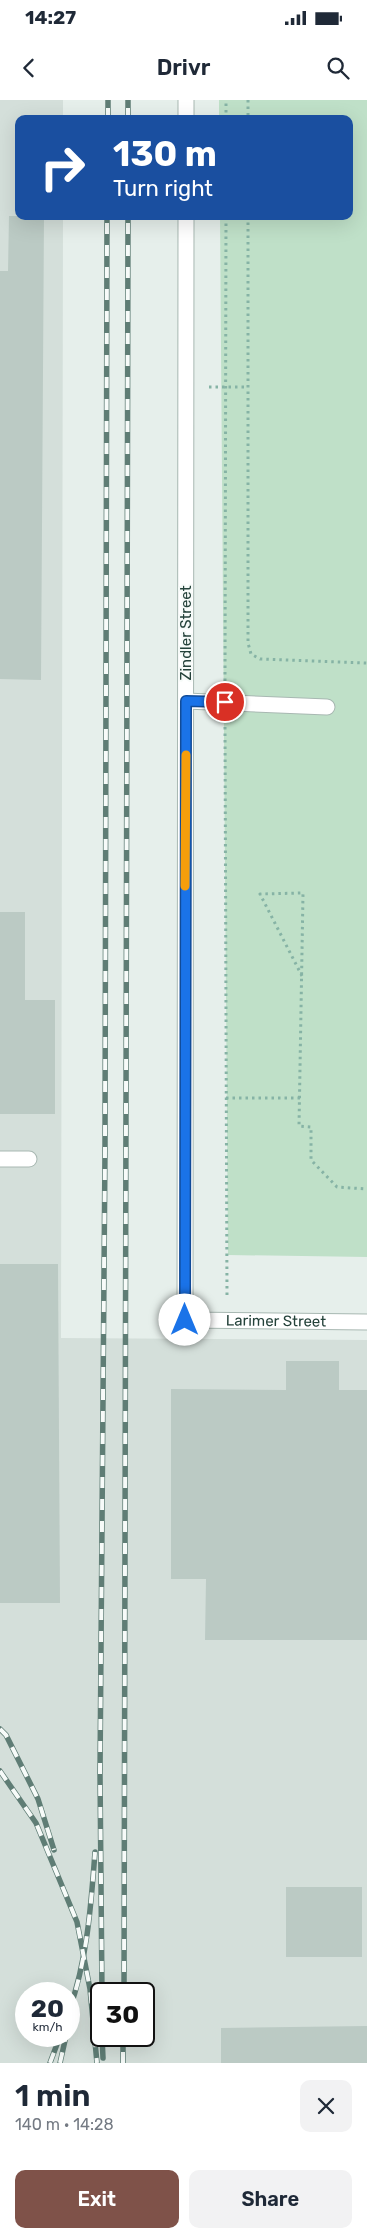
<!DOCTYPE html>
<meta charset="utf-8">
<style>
body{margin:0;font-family:Rubik,sans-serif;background:#f2f2f3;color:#1f2937;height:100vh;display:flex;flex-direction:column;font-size:19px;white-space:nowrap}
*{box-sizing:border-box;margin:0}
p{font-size:16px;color:#747a83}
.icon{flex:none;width:28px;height:28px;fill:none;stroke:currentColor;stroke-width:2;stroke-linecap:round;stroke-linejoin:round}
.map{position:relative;height:1963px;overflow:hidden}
.sheet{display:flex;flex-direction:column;background:#fff;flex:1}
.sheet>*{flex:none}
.top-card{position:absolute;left:15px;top:15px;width:338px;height:105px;border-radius:10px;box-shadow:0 5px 20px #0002;background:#1a4fa0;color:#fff;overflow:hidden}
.speed{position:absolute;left:15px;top:1882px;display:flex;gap:10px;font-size:25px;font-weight:700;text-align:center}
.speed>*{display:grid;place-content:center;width:65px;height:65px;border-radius:50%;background:#fff;box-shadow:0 5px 20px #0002;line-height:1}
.speed small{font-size:12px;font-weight:400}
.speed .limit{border:2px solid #111;border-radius:8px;background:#fff;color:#111}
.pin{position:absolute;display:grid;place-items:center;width:42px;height:42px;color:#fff;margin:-21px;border:2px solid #fff;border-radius:50%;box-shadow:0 1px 5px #0007}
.me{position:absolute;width:55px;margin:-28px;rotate:0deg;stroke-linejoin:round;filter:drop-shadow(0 0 4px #0008)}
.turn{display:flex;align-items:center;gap:18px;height:105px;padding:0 15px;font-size:22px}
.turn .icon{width:65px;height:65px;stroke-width:2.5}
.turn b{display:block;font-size:35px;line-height:42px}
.round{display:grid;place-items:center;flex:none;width:52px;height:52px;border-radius:10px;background:#f2f2f3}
.head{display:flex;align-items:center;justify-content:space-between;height:85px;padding:0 15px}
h1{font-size:30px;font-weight:600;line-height:38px}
.action{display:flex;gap:10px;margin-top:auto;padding:10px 15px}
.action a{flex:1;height:58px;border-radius:10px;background:#7f5249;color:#fff;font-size:20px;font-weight:600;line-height:58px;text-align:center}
.action a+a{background:#f2f2f3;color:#1f2937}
.status{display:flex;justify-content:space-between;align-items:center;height:35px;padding:0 25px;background:#fff;direction:ltr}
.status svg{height:14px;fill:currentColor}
header{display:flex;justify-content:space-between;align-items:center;height:65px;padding:0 15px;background:#fff;font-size:22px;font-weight:600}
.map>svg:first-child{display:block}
.built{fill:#d4dfda;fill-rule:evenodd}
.green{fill:#bfe0c8}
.building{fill:#bbcac4}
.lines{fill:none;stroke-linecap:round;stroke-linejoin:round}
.minor-casing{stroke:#a8b8b2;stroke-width:17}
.path{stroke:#86b3a5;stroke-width:3;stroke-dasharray:2.5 4;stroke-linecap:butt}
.minor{stroke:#fff;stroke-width:15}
.rail-casing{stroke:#5f7d75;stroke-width:5.5}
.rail{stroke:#f7fbf9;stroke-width:4;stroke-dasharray:11;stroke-linecap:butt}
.route-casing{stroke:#114b97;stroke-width:12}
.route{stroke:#1a73e8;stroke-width:9}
.slow{stroke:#f59e0b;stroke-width:9}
.labels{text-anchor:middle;stroke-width:4;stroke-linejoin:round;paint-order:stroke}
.street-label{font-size:15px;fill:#24423a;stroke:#f7fbf9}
</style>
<div class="status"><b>14:27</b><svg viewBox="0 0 49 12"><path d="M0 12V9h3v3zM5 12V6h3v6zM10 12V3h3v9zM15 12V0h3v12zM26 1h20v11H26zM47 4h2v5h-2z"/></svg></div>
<header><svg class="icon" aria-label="back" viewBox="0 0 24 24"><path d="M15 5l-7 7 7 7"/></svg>Drivr<svg class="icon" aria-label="search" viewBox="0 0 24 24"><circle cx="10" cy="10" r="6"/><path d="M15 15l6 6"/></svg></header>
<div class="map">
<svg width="367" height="1963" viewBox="0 0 367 1963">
<rect width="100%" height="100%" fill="#e6efeb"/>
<!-- built -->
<path class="built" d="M0 0H63V19H19V116H63L61 1238 367 1240V1963H0ZM26 1894H69V1936H26ZM101 1894H144V1936H101Z"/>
<!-- green -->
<path class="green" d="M219 0H367V1157L228 1155 220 116H349V19H219Z"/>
<!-- building -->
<g class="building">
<path d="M9 116H44L41 580 0 579V171H8Z"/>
<path d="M0 812H25V900H55V1014H0Z"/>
<path d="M0 1164H58L60 1503H0Z"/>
<path d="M286 1261H339V1290H367V1540H205L206 1479H171V1289L286 1290Z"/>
<rect x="286" y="1787" width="76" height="70"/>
<path d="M367 1926V1963H221V1928Z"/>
</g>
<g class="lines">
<!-- minor casing -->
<g class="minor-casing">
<g id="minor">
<path d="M186 19V0"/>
<path id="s1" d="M186 116 185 1220 367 1222"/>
<path d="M186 601 327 607"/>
<path d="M0 1059H29"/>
</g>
</g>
<!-- path -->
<g class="path">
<path d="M248 0V19"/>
<path d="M226 19V0"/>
<path d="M248 116V543L251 554 260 559 367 563"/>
<path d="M209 287H248"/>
<path d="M225 581 226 116"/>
<path d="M225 627 227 1198"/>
<path d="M302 876 260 794 303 793 299 1026 311 1027V1060L337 1087 367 1089"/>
<path d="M226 998H300"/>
</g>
<!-- minor -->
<use href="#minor" class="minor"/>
<!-- rail casing -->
<g class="rail-casing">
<g id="rail">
<path d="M108 19V0"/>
<path d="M128 19V0"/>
<path d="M0 1629 6 1635 38 1699 54 1750"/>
<path d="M0 1671 36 1723 77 1822 90 1889 97 1963"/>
<path d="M102 1894 100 1673 105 1050 107 116"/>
<path d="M124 1894 128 116"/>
<path d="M69 1911C87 1861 91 1806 95 1752"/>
<path d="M102 1936 103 1958"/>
<path d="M50 1963 60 1936"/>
<path d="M60 1963 66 1936"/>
<path d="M123 1963V1936"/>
</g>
</g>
<!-- rail -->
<use href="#rail" class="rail"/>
</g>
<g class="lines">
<!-- route casing -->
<g class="route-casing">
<path id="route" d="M185 1220 186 601 225 602"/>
</g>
<!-- route -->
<use href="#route" class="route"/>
<!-- slow -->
<path class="slow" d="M185 786 186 655"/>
</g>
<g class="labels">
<!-- street labels -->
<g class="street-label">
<text transform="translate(186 533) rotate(-90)" y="5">Zindler Street</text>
<text dy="5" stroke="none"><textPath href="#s1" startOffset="1195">Larimer Street</textPath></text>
</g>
</g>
</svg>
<div class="speed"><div>20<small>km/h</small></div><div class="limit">30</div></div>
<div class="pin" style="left:225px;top:602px;background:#d93025"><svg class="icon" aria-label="arrive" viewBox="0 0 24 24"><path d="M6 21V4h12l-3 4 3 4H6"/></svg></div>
<svg class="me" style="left:185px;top:1220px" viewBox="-20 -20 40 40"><circle r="19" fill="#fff"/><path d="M0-13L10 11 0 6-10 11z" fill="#1a73e8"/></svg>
<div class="top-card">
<div class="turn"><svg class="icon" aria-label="right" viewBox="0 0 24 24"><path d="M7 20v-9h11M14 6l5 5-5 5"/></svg><div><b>130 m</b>Turn right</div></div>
</div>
</div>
<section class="sheet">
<div class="head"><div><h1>1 min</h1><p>140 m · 14:28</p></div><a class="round"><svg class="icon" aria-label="close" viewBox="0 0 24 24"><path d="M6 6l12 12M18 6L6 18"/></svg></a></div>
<div class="action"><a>Exit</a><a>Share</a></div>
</section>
